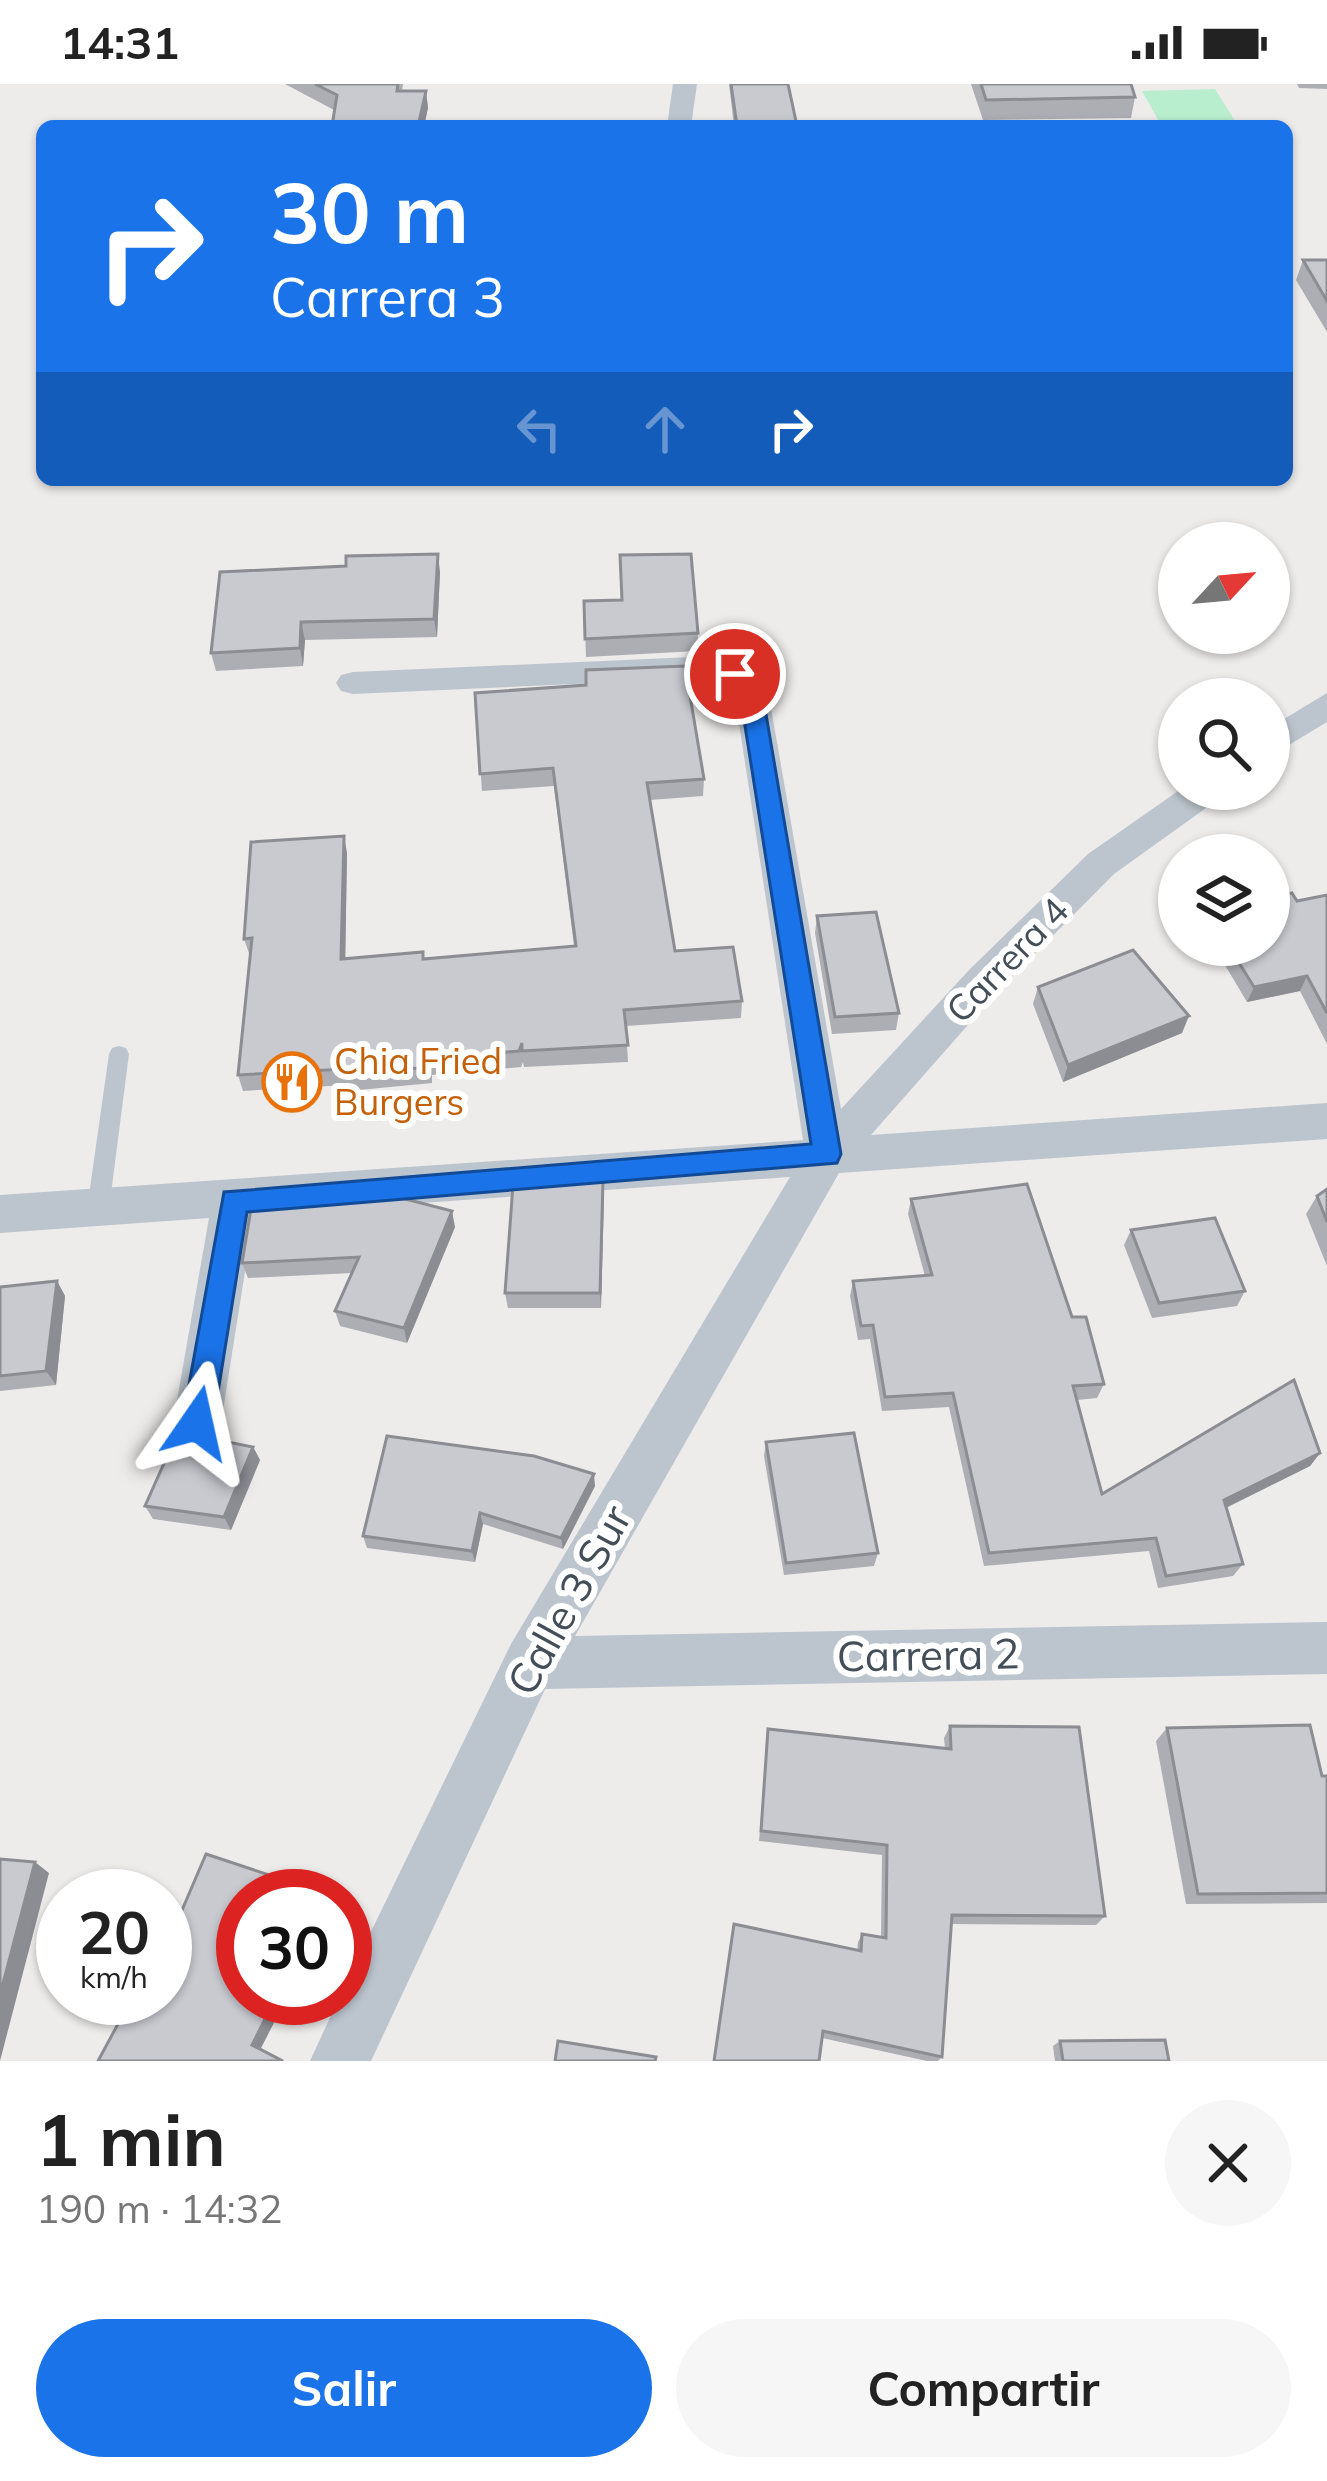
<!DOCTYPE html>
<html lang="es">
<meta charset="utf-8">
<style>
body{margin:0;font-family:Mulish,sans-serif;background:#f6f6f6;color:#222;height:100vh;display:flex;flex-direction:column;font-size:45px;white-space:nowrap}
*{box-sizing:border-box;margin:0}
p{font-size:39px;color:#767676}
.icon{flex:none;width:66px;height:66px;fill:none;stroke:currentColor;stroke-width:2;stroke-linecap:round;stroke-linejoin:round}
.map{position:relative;height:1977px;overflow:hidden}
.side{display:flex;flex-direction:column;background:#fff;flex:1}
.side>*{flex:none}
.guide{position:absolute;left:36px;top:36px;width:1257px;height:366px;border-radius:18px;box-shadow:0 3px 9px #0004;background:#1a73e8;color:#fff;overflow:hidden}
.needle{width:78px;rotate:64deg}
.tools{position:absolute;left:1158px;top:438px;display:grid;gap:24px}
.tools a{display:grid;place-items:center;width:132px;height:132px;border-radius:50%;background:#fff;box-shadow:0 3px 9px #0004;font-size:60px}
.speed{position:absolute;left:36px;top:1785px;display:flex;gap:24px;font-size:60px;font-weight:700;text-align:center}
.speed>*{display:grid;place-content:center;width:156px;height:156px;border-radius:50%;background:#fff;box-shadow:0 3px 9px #0004;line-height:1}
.speed small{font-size:30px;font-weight:400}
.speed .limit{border:18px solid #d22;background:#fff;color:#111}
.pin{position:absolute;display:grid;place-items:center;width:102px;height:102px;color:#fff;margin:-51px;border:6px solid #fff;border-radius:50%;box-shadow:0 3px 12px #0007}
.me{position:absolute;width:132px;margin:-66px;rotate:11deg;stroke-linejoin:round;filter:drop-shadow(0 0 9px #0008)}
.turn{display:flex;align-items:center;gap:42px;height:252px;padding:0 36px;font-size:54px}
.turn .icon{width:156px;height:156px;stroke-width:2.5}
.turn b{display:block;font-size:84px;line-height:102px}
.lanes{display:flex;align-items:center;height:114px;padding:0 36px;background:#0003;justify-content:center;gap:60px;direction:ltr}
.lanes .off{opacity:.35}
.round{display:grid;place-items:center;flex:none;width:126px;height:126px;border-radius:63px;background:#f6f6f6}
.head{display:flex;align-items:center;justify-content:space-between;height:204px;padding:0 36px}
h1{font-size:72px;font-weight:700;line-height:90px}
.action{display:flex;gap:24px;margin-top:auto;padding:24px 36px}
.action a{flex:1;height:138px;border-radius:72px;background:#1a73e8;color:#fff;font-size:48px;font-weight:700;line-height:138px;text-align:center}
.action a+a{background:#f6f6f6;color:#222}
.status{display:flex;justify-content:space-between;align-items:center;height:84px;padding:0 60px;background:#fff;direction:ltr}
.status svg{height:33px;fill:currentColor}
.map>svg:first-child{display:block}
.green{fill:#b8edce}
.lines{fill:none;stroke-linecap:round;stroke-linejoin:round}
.service{fill:#bcc5ce;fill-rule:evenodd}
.minor{fill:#bcc5ce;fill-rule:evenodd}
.wall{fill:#acaeb3}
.shaded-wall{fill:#8c8d92}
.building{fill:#c8cad0;stroke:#8c8d92;stroke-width:3}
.route{fill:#1a73e8;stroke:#114b97;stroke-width:3}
.labels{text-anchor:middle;stroke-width:12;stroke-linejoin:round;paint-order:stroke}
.street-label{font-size:36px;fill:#444e58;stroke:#fff}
.food-label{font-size:36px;fill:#c56008;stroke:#fff;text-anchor:start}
.near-street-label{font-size:42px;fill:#444e58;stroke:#fff}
</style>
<div class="status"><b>14:31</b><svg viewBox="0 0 49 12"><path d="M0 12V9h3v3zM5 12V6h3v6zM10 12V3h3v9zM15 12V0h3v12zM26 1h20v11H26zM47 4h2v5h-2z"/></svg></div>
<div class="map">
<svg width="1327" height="1977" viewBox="0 0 1327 1977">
<rect width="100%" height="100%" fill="#eeebeb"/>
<!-- green -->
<path class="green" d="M1215 5 1235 37 1160 39 1142 7Z"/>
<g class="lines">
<!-- service -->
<path class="service" d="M119 962 126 964 129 970 109 1125 106 1132 98 1134 90 1132 87 1125 109 970 112 964Z"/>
<!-- minor -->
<g class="minor">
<path d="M673 0H697L691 42H667Z"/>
<path d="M714 572 762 593 767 601 841 1025 969 886 1088 770 1181 705H1225L1220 714 1114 790 997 908 871 1051 1327 1019V1055L839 1089 575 1552 1327 1538V1590L545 1605 371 1977H310L339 1914H345V1901L511 1560 790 1093 254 1131 221 1339 214 1355 197 1361 180 1355 173 1339 209 1134 0 1149V1111L803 1056 734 607 709 594 353 610 341 607 336 599 341 591 353 588Z"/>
<path d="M1327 609V638L1269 673V644Z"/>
</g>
</g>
<!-- wall -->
<g class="wall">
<path d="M285 0H403L402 7H426L428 24 424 42H332L334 26Z"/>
<path d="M729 0H788L797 42H734Z"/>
<path d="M971 0H1131L1135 13 1131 34 983 36Z"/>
<path d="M1297 0H1327V5L1299 4Z"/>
<path d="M1303 176H1327V248L1296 196Z"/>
<path d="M440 488 437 553 305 556 303 582 216 587 211 569Z"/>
<path d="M584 517 698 549 697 567 586 573Z"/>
<path d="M475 609 704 695 703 712 650 716 675 867 742 917 741 934 626 942 628 978 524 983 523 978 521 983 432 991V999L348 1007 347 1001 243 1007 238 991 250 872 244 855 347 769 345 875H424L574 862 554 702 482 707Z"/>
<path d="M1327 811V960L1300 907 1247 918 1213 861H1269L1297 817Z"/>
<path d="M817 832 899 929 896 946 832 950 815 849Z"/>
<path d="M1038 903 1182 949 1063 998 1033 920Z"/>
<path d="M603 1095 601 1224H508L505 1209Z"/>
<path d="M1327 1105V1182L1306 1130 1317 1112Z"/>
<path d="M911 1115 1072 1233 1104 1300 1097 1314 1077 1316 1102 1410 1320 1369 1310 1382 1226 1424 1243 1480 1233 1492 1158 1504 1149 1467 984 1482 949 1323 882 1327 870 1255 858 1256 850 1212 853 1197 925 1192 908 1130Z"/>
<path d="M455 1143 407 1259 340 1242 335 1227 352 1189 248 1194 242 1179Z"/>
<path d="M1131 1146 1245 1207 1237 1222 1152 1234 1124 1161Z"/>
<path d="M57 1197 65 1212 56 1301 0 1307V1203Z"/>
<path d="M766 1358 878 1469 874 1482 784 1491 764 1372Z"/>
<path d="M253 1363 260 1376 231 1446 153 1435 145 1422Z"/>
<path d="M595 1402 563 1465 483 1440 475 1478 367 1464 363 1452Z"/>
<path d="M950 1642 1105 1832 1096 1841 951 1840 942 1973 938 1977H927L822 1954 714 1977 857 1867 858 1858 862 1850 881 1853 882 1771 759 1757 768 1645 945 1664 944 1654Z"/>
<path d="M1167 1644 1322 1692H1327V1819L1186 1820 1156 1657Z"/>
<path d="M1060 1957 1169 1977H1055L1053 1962Z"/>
</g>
<!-- shaded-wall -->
<g class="shaded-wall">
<path d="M426 7 428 24 424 42H418Z"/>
<path d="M438 470 440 488 437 553 434 535Z"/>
<path d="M301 538 305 556 303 582 300 564Z"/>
<path d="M344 752 347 769 345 892 341 875Z"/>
<path d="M1307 892 1300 907 1247 918 1254 903Z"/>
<path d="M1189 932 1182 949 1063 998 1068 981Z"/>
<path d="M603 1095 604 1111 601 1224 600 1209Z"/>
<path d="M452 1127 455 1143 407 1259 404 1244Z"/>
<path d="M57 1197 65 1212 56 1301 46 1287Z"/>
<path d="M253 1363 260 1376 231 1446 224 1433Z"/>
<path d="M1320 1369 1310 1382 1215 1429 1224 1416Z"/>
<path d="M594 1390 595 1402 563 1465 561 1454Z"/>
<path d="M480 1429 483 1440 475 1478 472 1467Z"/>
<path d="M35 1778 49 1789 0 1977V1911Z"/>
<path d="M281 1795 288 1803 284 1812H274Z"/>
<path d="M243 1888V1913L235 1907Z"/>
<path d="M270 1925 278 1931 260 1966 252 1961Z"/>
</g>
<!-- building -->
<g class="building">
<path d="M315 0H398L397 7H426L418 42H332L337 11Z"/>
<path d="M731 0H788L797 42H737Z"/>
<path d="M981 0H1131L1135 13 986 16Z"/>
<path d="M1303 176H1327V217Z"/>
<path d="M438 470 434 535 301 538 300 564 211 569 220 488 346 482V472Z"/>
<path d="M691 470 698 549 585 555 584 517 622 516 620 471Z"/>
<path d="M685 582 704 695 647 699 675 867 733 863 742 917 624 926 628 961 522 967V959L519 967 429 975V983L344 991V985L238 991 252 854 244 855 251 758 344 752 341 875 423 868V875L576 862 553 684 480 690 475 609 586 601V586Z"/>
<path d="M1292 809 1297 817 1327 811V929L1307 892 1254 903 1228 861H1269V814Z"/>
<path d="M876 828 899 929 835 933 817 832Z"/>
<path d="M1133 866 1189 932 1068 981 1038 903Z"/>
<path d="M603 1095 600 1209H505L513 1101Z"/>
<path d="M1027 1100 1072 1233H1086L1104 1300 1073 1302 1102 1410 1294 1296 1320 1369 1224 1416 1243 1480 1166 1492 1156 1454 989 1469 953 1309 885 1313 873 1241 861 1242 853 1197 932 1191 911 1115Z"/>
<path d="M1327 1105V1138L1317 1112Z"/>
<path d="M386 1110 452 1127 404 1244 335 1227 359 1173 242 1179 252 1119Z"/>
<path d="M1215 1134 1245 1207 1159 1219 1131 1146Z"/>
<path d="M57 1197 46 1287 0 1292V1203Z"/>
<path d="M178 1348 253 1363 224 1433 145 1422Z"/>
<path d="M854 1349 878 1469 786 1479 766 1358Z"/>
<path d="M387 1352 534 1372 594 1390 561 1454 480 1429 472 1467 363 1452Z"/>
<path d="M1310 1641 1322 1692H1327V1809L1198 1810 1167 1644Z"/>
<path d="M950 1642 1079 1643 1105 1832 952 1831 942 1973 823 1947 819 1977H714L734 1840 861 1867 862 1850 886 1854 887 1761 761 1747 768 1645 951 1665Z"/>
<path d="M206 1770 281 1795 274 1812H243V1888L235 1907 243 1911V1914H249L270 1925 252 1961 283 1977H98L132 1914H165V1866Z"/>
<path d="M0 1775 35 1778 0 1911Z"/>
<path d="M1165 1956 1169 1977H1063L1060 1957Z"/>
<path d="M558 1957 656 1973 655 1977H555Z"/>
</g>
<!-- route -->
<path class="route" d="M735 583 761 601 841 1070 837 1079 247 1128 213 1339 209 1349 197 1353 186 1349 182 1339 224 1108 811 1060 739 604 723 590Z"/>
<!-- icons -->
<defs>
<g id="restaurant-ring" transform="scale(3)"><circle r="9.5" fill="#fff" stroke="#e8710a" stroke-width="1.5"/><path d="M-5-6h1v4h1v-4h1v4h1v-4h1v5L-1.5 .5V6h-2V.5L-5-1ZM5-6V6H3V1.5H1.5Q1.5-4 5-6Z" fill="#e8710a"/></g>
</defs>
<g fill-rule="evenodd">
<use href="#restaurant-ring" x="292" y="998"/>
</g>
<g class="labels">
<!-- street labels -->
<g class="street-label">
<text transform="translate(1007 876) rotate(-46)" y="13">Carrera 4</text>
</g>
<!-- food labels -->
<g class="food-label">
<text x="334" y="990">Chia Fried<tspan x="334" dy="41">Burgers</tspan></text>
</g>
<!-- near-street labels -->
<g class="near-street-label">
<text transform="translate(569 1516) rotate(-61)" y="15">Calle 3 Sur</text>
<text transform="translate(928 1571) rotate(-1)" y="15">Carrera 2</text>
</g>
</g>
</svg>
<div class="tools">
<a><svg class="needle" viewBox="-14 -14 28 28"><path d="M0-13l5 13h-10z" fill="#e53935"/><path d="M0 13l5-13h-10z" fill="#767676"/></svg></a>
<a><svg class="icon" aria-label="search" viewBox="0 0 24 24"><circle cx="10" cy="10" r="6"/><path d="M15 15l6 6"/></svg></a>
<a><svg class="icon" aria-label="layers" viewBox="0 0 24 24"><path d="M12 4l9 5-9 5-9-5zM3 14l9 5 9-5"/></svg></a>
</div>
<div class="speed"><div>20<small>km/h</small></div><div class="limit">30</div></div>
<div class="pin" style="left:735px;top:590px;background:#d93025"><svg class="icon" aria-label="arrive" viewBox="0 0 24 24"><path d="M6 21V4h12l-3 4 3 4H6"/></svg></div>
<svg class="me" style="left:197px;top:1339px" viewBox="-20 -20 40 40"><path d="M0-17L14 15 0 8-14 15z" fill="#1a73e8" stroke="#fff" stroke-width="4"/></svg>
<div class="guide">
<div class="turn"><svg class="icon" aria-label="right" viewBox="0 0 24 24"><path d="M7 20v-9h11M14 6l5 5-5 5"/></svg><div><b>30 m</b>Carrera 3</div></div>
<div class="lanes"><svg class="icon off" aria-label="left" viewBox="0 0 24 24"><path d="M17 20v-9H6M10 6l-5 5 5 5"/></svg><svg class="icon off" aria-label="ahead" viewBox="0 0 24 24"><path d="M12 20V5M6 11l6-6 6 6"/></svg><svg class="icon" aria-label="right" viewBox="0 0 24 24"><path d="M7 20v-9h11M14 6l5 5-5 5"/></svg></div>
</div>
</div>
<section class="side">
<div class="head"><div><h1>1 min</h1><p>190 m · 14:32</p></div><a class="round"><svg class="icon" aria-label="close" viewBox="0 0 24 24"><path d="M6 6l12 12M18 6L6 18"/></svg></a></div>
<div class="action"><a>Salir</a><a>Compartir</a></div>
</section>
